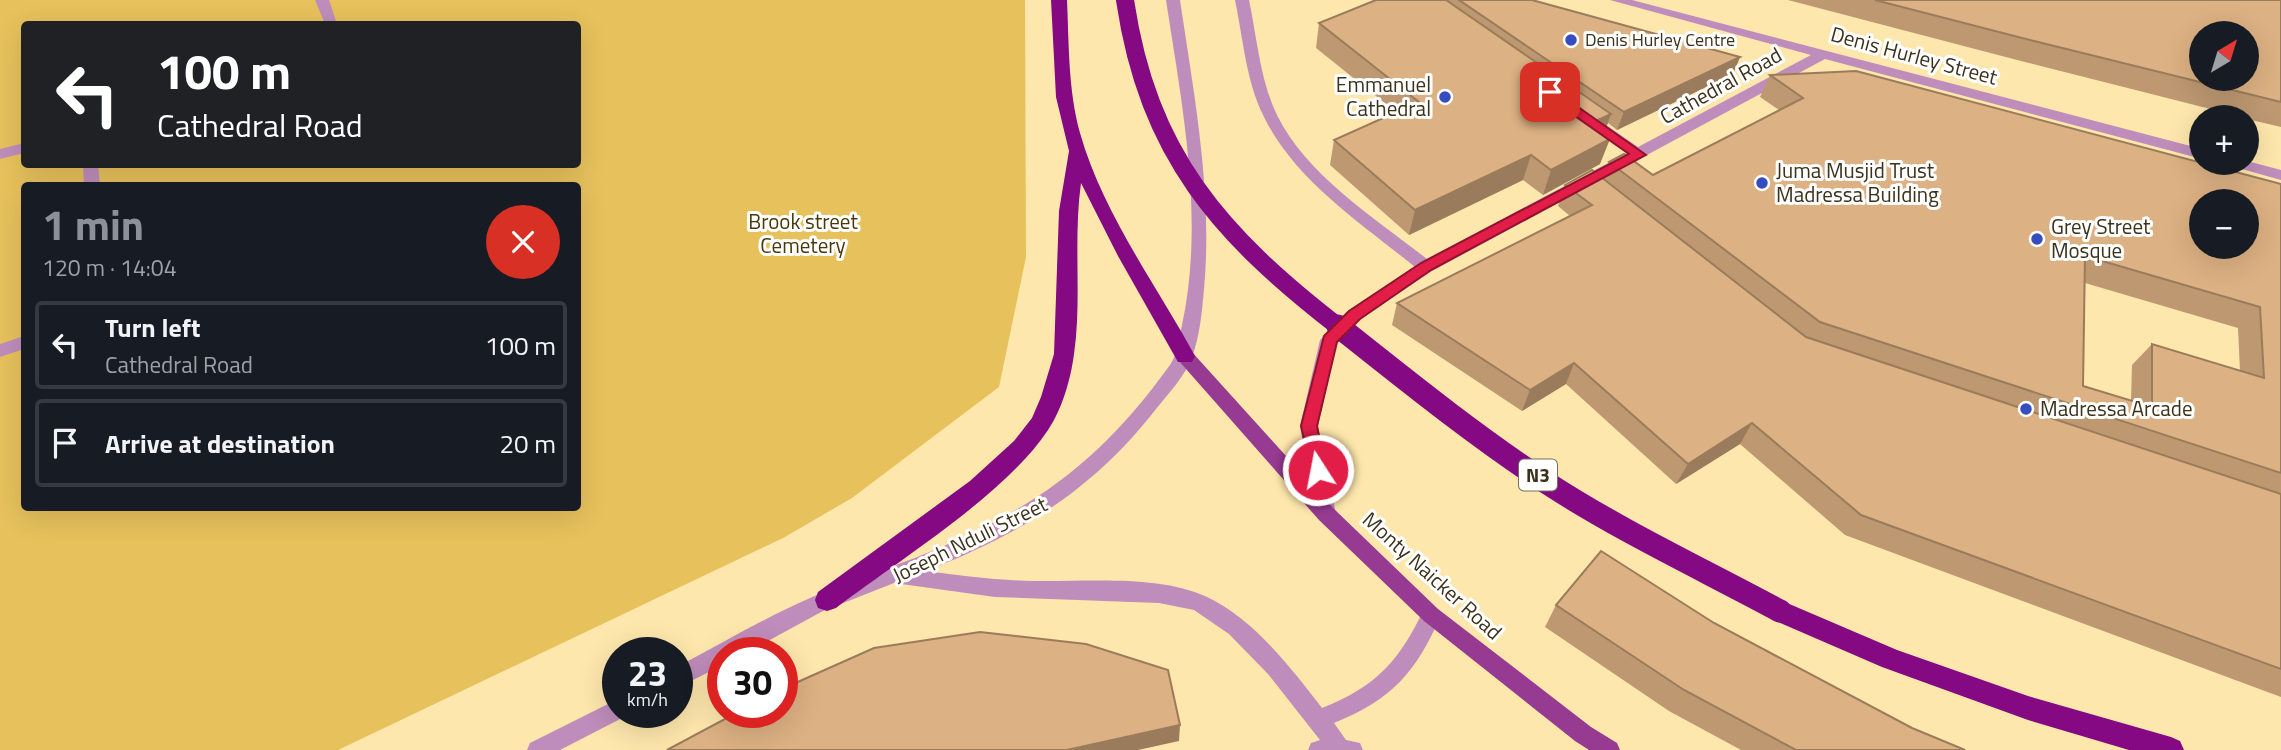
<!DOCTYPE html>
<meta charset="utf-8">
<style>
body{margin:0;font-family:"Titillium Web",sans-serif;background:#20242c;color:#f1f3f6;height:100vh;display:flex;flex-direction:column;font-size:26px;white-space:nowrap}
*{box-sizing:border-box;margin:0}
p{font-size:23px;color:#9ea1a6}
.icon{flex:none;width:38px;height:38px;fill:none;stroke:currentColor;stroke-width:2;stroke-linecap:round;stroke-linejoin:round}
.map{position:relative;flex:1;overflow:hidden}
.panel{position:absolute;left:21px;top:182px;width:560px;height:329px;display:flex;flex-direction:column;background:#171b24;border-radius:7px;box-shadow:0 7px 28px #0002}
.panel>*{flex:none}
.hud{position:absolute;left:21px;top:21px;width:560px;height:147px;border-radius:7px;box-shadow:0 7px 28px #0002;background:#202124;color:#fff;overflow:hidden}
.needle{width:46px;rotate:38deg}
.fabs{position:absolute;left:2189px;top:21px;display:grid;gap:14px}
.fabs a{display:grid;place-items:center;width:70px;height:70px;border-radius:50%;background:#171b24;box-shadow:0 7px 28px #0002;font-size:35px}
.speed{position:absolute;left:602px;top:637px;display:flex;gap:14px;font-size:35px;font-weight:700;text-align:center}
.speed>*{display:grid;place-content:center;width:91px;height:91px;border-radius:50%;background:#171b24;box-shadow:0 7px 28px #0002;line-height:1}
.speed small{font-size:18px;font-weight:400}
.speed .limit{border:10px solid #d22;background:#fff;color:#111}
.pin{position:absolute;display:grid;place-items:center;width:60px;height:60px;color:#fff;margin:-30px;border-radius:14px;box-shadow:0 4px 10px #0006}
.me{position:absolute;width:77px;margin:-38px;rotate:349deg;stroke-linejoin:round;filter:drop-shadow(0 0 5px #0008)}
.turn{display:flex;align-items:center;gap:24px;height:147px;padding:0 21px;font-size:32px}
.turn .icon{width:91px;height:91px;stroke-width:2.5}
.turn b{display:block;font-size:49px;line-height:60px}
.round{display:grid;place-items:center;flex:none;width:74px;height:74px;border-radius:37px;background:#20242c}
.head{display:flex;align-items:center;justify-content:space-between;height:119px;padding:0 21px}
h1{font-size:42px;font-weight:700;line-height:52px;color:#8c9099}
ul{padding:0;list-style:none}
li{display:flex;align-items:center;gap:21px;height:88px;margin:0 14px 10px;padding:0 7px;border:4px solid #363941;border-radius:7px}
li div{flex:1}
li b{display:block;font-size:26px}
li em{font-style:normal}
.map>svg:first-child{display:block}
.green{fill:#e7c15c;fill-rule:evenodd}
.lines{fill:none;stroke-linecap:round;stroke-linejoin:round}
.minor{fill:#bf8dbb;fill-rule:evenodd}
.major{fill:#963a92;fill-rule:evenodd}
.highway{fill:#840982;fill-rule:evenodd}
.highway-bridge-far1{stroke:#840982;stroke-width:18}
.highway-bridge{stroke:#840982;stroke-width:23}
.wall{fill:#bd9871;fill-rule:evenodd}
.shaded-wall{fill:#9a7c5c}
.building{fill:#dcb183;stroke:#9a7c5c;stroke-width:2;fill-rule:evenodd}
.route{fill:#e11d48;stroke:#92132f;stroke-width:2}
.poi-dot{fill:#354dbf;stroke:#fff;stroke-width:2.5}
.labels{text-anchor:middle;stroke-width:6;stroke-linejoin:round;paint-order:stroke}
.far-poi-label{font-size:18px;fill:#3b321b;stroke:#fff;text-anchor:start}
.shield{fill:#fff;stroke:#76705f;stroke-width:2}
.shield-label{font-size:19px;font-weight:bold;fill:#3b321b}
.street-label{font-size:21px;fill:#3b321b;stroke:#fff}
.poi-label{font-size:21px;fill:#3b321b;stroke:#fff;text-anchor:start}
.park-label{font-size:21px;fill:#49390a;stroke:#fff}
</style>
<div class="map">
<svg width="2281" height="750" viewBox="0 0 2281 750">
<rect width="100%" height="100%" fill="#fee7ac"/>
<!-- green -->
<path class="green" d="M0 0H1025L1026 257 999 387 852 498 783 538 338 750H0ZM24 24H578V164H24ZM24 186H578V508H24Z"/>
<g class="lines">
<!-- minor -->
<g class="minor">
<path d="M315 0H329L337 24H325Z"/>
<path d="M1166 0H1180C1194 95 1213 192 1204 289 1202 311 1200 336 1192 357 1185 376 1169 393 1156 409 1092 491 1022 533 926 571 961 576 997 580 1032 581 1086 582 1158 574 1207 597 1254 619 1291 668 1322 708 1376 687 1400 660 1424 609L1431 606 1438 609 1441 615C1417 671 1392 700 1334 723L1346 740 1360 743 1363 750H1308L1311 743 1320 740 1268 674 1229 634 1194 610 1159 603 995 597 894 583 823 611 746 653H723V665L677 688V667C721 644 764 618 810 598 844 583 880 571 915 558 1030 512 1097 466 1170 365 1178 353 1179 339 1182 325 1205 219 1182 105 1166 0Z"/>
<path d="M1235 0H1249C1257 38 1260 80 1277 115 1307 176 1375 218 1427 259L1627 153 1580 120V114H1590L1638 147 1811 55 1610 0H1632L2202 149V159L1825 59 1432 271 1360 319 1337 343 1318 426 1336 514 1333 520 1326 522 1319 520 1316 514 1300 426 1320 340 1348 311 1415 267C1361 223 1294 180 1263 115 1246 80 1243 38 1235 0Z"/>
<path d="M24 143V153L0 159V149Z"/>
<path d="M2247 161 2281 170V180L2231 166 2228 163Z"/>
<path d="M83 164H98L100 186H84Z"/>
<path d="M24 336V349L0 357V344Z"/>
<path d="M618 699V712H627L626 716 560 750H527L530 743Z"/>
</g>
<!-- major -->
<path class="major" d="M1185 349 1191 351 1333 508 1438 609 1591 727 1617 743 1620 750H1589L1575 741 1424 621 1319 520 1179 361 1176 356 1179 351Z"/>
<!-- highway -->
<g class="highway">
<path d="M1051 0H1067C1069 44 1068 90 1080 133 1103 214 1156 284 1195 356L1192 362H1178L1118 256 1081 183C1073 240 1082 300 1074 354 1071 378 1062 410 1048 430 1006 494 899 560 836 608L827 611 818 608 815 600 818 592 970 481 1014 441 1032 418 1041 397 1054 354 1059 211 1069 151 1056 97Z"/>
<path d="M1780 600 1897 650 2028 696 2171 737 2180 741 2184 750H2129L2028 720 1882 667 1771 619 1768 611 1771 603Z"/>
</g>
<!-- highway-bridge-far1 -->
<path class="highway-bridge-far1" d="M1125 0C1148 155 1220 235 1340 328"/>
<!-- highway-bridge -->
<path class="highway-bridge" d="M1338 326C1406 380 1474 435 1547 483 1621 531 1702 569 1780 611"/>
</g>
<!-- wall -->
<g class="wall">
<path d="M1376 0H1532L1740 57 1733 74 1617 130 1608 123 1603 135 1600 164 1543 195 1523 180 1409 235 1330 165 1334 140 1396 112 1316 48 1319 23Z"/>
<path d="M1788 0H2281V127L2247 119V117H2242L2021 61Z"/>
<path d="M1770 75 2281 184V697L1845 535 1740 444 1676 484 1566 384 1522 411 1392 325 1397 303 1570 216 1558 206 1565 185 1602 179 1609 162 1653 175 1779 110 1760 97ZM2085 283 2238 328 2240 371 2152 344 2132 365 2131 401 2083 386Z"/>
<path d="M1556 605 1714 623 1912 728 1965 750H1741L1669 711 1545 627Z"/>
</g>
<!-- shaded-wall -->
<g class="shaded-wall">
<path d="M1740 57 1733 74 1617 130 1624 112Z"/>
<path d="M1611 114 1602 139 1589 124Z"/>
<path d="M1610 139 1600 164 1543 195 1551 170Z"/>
<path d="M1531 155 1523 180 1409 235 1415 210Z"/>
<path d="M1574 363 1566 384 1522 411 1530 390Z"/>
<path d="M1752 423 1740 444 1676 484 1688 464Z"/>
<path d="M1180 725 1179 741 1138 750H1067Z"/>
</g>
<!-- building -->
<g class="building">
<path d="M1376 0H1446L1611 114 1589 124 1610 139 1551 170 1531 155 1415 210 1334 140 1419 102 1319 23Z"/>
<path d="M1459 0H1532L1740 57 1624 112Z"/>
<path d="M1875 0H2281V102L2034 41ZM2202 33H2247V79H2202Z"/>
<path d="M1856 71 2281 184V473L1820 322 1609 162 1624 154 1653 175 1803 98 1770 75ZM2202 201H2247V247H2202ZM2085 256 2260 307 2264 378 2152 344V407L2083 386Z"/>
<path d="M1592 170 1806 337 2281 494V669L1861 515 1752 423 1688 464 1574 363 1530 390 1397 303 1592 205 1565 185Z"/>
<path d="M1601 551 1714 623 1912 728 1965 750H1796L1684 690 1556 605Z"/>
<path d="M980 632 1086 644 1168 670 1180 725 1067 750H667L738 712H782V689L874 648Z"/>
</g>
<!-- route -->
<path class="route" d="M1545 90H1554L1646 155 1431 270 1360 319 1337 342 1317 426 1326 470 1324 475H1312L1301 426 1324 336 1349 311 1421 263 1629 154 1545 95Z"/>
<!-- markers -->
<g class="poi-dot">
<circle cx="1571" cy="40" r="7"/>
<circle cx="1445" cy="97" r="7"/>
<circle cx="1762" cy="183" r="7"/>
<circle cx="2037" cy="239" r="7"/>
<circle cx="2026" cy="409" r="7"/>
</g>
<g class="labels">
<!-- far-poi labels -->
<g class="far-poi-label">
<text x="1585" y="46">Denis Hurley Centre</text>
</g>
<!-- shield labels -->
<rect class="shield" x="1519" y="459.5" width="38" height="31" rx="5"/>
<g class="shield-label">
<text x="1538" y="482">N3</text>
</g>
<!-- street labels -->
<g class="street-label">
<text transform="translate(1914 56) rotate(15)" y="7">Denis Hurley Street</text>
<text transform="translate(1721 86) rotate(-29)" y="7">Cathedral Road</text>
<text transform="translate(970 540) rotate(-26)" y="7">Joseph Nduli Street</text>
<text transform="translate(1432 576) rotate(42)" y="7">Monty Naicker Road</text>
</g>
<!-- poi labels -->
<g class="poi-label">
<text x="1431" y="92" text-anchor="end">Emmanuel<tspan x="1431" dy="24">Cathedral</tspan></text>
<text x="1776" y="178">Juma Musjid Trust<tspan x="1776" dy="24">Madressa Building</tspan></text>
<text x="2051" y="234">Grey Street<tspan x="2051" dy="24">Mosque</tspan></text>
<text x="2040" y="416">Madressa Arcade</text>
</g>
<!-- park labels -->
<g class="park-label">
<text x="803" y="229">Brook street<tspan x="803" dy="24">Cemetery</tspan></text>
</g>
</g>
</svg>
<div class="fabs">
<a><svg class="needle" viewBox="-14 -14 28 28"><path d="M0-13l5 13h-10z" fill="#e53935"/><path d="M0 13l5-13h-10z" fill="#9ea1a6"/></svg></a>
<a>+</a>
<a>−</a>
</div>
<div class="speed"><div>23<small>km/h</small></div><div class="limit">30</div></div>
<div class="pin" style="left:1550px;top:92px;background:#d93025"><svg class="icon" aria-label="arrive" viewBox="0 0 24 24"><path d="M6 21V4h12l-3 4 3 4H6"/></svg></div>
<svg class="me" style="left:1318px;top:470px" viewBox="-20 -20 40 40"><circle r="17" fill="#e11d48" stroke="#fff" stroke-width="3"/><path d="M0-11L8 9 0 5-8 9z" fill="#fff"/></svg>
<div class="hud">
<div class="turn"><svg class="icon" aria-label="left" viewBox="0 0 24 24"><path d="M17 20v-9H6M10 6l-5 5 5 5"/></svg><div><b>100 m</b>Cathedral Road</div></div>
</div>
<section class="panel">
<div class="head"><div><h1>1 min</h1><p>120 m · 14:04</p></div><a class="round" style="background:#d93025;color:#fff"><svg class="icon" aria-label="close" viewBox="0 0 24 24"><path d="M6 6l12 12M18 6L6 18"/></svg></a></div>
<ul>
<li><svg class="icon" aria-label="left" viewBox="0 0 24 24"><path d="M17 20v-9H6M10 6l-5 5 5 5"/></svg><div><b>Turn left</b><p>Cathedral Road</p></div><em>100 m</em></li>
<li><svg class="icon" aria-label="arrive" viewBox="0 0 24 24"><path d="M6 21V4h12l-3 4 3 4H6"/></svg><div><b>Arrive at destination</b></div><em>20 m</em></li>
</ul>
</section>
</div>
